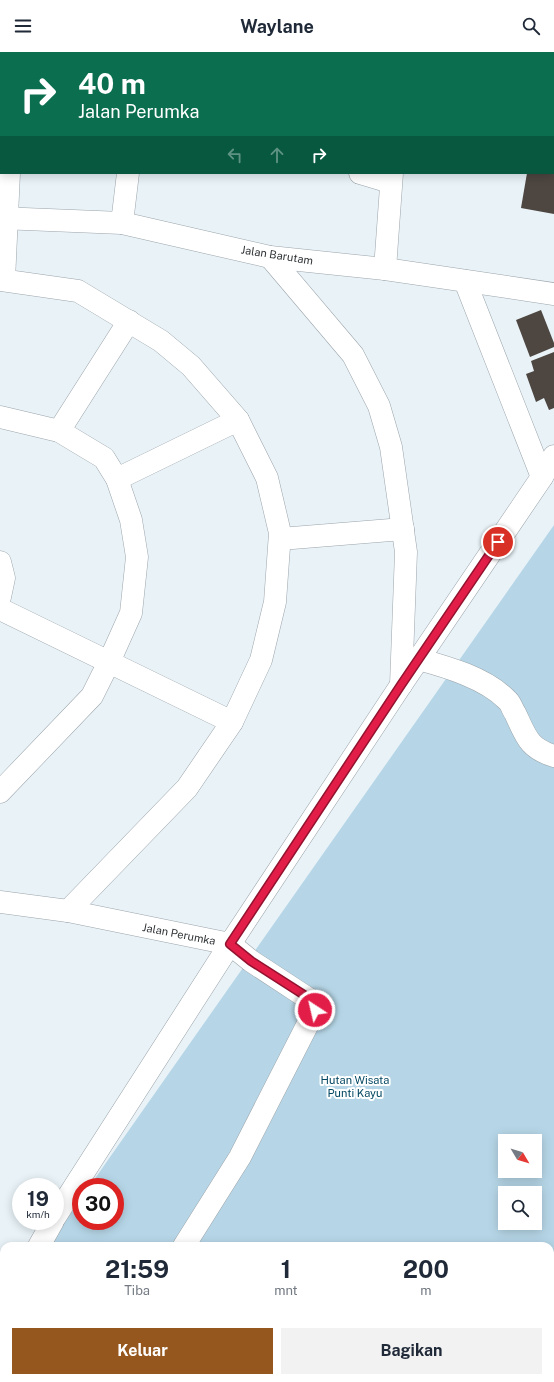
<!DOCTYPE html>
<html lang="id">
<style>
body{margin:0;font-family:"Public Sans",sans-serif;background:#f2f2f3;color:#1f2937;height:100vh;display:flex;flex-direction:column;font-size:15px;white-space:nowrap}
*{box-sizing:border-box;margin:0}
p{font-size:13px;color:#747a83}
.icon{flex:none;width:22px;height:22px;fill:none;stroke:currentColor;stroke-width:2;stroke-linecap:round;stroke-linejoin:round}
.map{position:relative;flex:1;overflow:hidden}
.panel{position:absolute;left:0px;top:1190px;width:554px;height:140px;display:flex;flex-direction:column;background:#fff;border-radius:12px 12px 0 0;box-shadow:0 2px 10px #0003}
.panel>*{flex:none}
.banner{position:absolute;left:0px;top:0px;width:554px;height:122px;box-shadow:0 2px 10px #0003;background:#0b6e4f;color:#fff;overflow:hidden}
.needle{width:26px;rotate:128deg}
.buttons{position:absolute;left:498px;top:1082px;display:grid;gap:8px}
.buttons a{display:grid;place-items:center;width:44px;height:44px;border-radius:0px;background:#fff;box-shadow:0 2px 10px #0003;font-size:20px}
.speed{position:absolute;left:12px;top:1126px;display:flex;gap:8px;font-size:20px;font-weight:700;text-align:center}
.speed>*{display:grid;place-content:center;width:52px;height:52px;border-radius:50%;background:#fff;box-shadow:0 2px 10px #0003;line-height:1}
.speed small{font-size:10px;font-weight:400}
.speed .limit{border:6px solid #d22;background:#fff;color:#111}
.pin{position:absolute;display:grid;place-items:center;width:34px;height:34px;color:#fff;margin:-17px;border:2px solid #fff;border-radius:50%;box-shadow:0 1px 4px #0007}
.me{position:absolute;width:44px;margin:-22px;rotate:325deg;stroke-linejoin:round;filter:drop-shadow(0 0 3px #0008)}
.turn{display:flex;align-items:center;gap:14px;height:84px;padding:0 12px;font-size:18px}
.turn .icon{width:52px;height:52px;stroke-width:2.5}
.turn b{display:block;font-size:28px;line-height:34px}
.lanes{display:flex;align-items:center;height:38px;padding:0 12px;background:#0003;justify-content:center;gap:20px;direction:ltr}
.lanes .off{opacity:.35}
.eta{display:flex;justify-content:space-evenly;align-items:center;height:68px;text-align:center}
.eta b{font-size:24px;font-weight:700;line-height:28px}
.button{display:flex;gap:8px;margin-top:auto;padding:8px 12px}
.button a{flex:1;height:46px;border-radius:0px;background:#96571e;color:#fff;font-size:16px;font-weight:700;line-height:46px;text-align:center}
.button a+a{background:#f2f2f3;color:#1f2937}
header{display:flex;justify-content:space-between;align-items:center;height:52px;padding:0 12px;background:#fff;font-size:18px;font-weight:700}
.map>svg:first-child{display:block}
.green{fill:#b6d6e7;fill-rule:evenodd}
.building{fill:#4d4641}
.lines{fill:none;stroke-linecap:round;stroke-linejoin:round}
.minor-casing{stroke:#9ca5ab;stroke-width:23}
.minor{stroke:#fff;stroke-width:22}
.route-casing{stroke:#92132f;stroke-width:10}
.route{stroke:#e11d48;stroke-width:7}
.labels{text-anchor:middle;stroke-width:4;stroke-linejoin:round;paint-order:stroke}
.street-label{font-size:11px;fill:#303436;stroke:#fff}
.park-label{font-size:11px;fill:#004560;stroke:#fff}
</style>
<header><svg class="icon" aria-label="menu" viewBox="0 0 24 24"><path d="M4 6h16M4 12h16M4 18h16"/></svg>Waylane<svg class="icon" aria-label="search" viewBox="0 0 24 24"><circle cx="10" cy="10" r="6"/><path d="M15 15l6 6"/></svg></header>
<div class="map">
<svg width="554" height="1330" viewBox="0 0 554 1330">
<rect width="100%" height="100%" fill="#e8f2f7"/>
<!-- green -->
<path class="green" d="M554 473V1330H0V1262L4 1256V1326H550V1194H48L81 1147V1169H115V1135H89ZM505 1089H535V1119H505ZM505 1141H535V1171H505Z"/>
<!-- building -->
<g class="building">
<path d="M527 121H554V162L521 156Z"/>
<path d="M541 258 554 291V295L530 305 516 268Z"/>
<path d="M554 300V356L549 358 544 346 536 350 526 322 534 319 531 309Z"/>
</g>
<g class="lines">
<!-- minor casing -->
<g class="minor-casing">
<g id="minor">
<path d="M7 0 8 1"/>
<path d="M142 1V0"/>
<path d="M281 1V0"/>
<path d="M416 1V0"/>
<path d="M360 121 390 130"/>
<path d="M0 166 122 171 270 205 385 217 554 242"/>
<path d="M122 171 128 121"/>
<path d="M270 205 353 303 379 354 391 395 406 500 401 633"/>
<path d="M385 217 392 121"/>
<path d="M0 228 78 239 161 289 191 314 238 368 267 426 280 481 275 550 261 608 232 670 187 736 68 859"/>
<path d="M4 228 9 121"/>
<path d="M465 229 542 425"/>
<path d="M0 365 59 379 104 406 117 427 131 468 137 505 131 561 109 610 92 644 0 740"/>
<path d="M59 379 129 269"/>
<path d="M117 427 238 368"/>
<path d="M280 487 403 477"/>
<path d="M0 510 4 526 0 545"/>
<path d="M0 557 232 670"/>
<path d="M418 607C447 615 486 626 507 648 511 651 512 657 515 661 526 684 528 696 554 704"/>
<path d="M0 850 68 859 230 892 401 633 542 425 554 404"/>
<path d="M55 1165 230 892 251 909 312 949 315 958 240 1105 184 1194"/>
<path d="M39 1194 53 1169"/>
<path d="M0 1264 4 1257"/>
</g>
</g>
<!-- minor -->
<use href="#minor" class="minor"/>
</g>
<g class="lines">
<!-- route casing -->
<g class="route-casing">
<path id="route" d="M315 958 312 948 251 909 230 892 401 633 498 490"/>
</g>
<!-- route -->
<use href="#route" class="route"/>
</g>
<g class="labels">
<!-- street labels -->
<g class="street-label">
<text transform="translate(277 203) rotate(9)" y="4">Jalan Barutam</text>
<text transform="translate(179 882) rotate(11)" y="4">Jalan Perumka</text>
</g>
<!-- park labels -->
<g class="park-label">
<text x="355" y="1032">Hutan Wisata<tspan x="355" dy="13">Punti Kayu</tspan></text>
</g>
</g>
</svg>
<div class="buttons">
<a><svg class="needle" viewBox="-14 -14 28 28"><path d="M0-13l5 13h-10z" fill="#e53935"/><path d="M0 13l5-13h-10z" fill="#747a83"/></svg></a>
<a><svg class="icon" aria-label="search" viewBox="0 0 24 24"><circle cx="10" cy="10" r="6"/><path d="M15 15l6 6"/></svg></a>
</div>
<div class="speed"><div>19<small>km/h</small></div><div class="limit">30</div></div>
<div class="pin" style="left:498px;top:490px;background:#d93025"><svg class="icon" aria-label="arrive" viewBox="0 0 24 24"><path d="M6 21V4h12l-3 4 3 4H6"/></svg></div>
<svg class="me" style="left:315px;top:958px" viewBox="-20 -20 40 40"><circle r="17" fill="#e11d48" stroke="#fff" stroke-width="3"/><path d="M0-11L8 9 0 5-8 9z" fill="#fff"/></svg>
<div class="banner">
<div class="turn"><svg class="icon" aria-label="right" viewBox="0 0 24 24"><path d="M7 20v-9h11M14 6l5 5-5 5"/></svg><div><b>40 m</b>Jalan Perumka</div></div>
<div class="lanes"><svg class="icon off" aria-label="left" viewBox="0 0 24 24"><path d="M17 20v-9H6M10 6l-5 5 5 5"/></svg><svg class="icon off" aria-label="ahead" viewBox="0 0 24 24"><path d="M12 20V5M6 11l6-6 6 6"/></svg><svg class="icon" aria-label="right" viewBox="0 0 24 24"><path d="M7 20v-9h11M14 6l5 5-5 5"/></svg></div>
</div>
<section class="panel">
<div class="eta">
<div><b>21:59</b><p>Tiba</p></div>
<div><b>1</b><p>mnt</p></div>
<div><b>200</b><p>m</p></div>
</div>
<div class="button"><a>Keluar</a><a>Bagikan</a></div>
</section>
</div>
